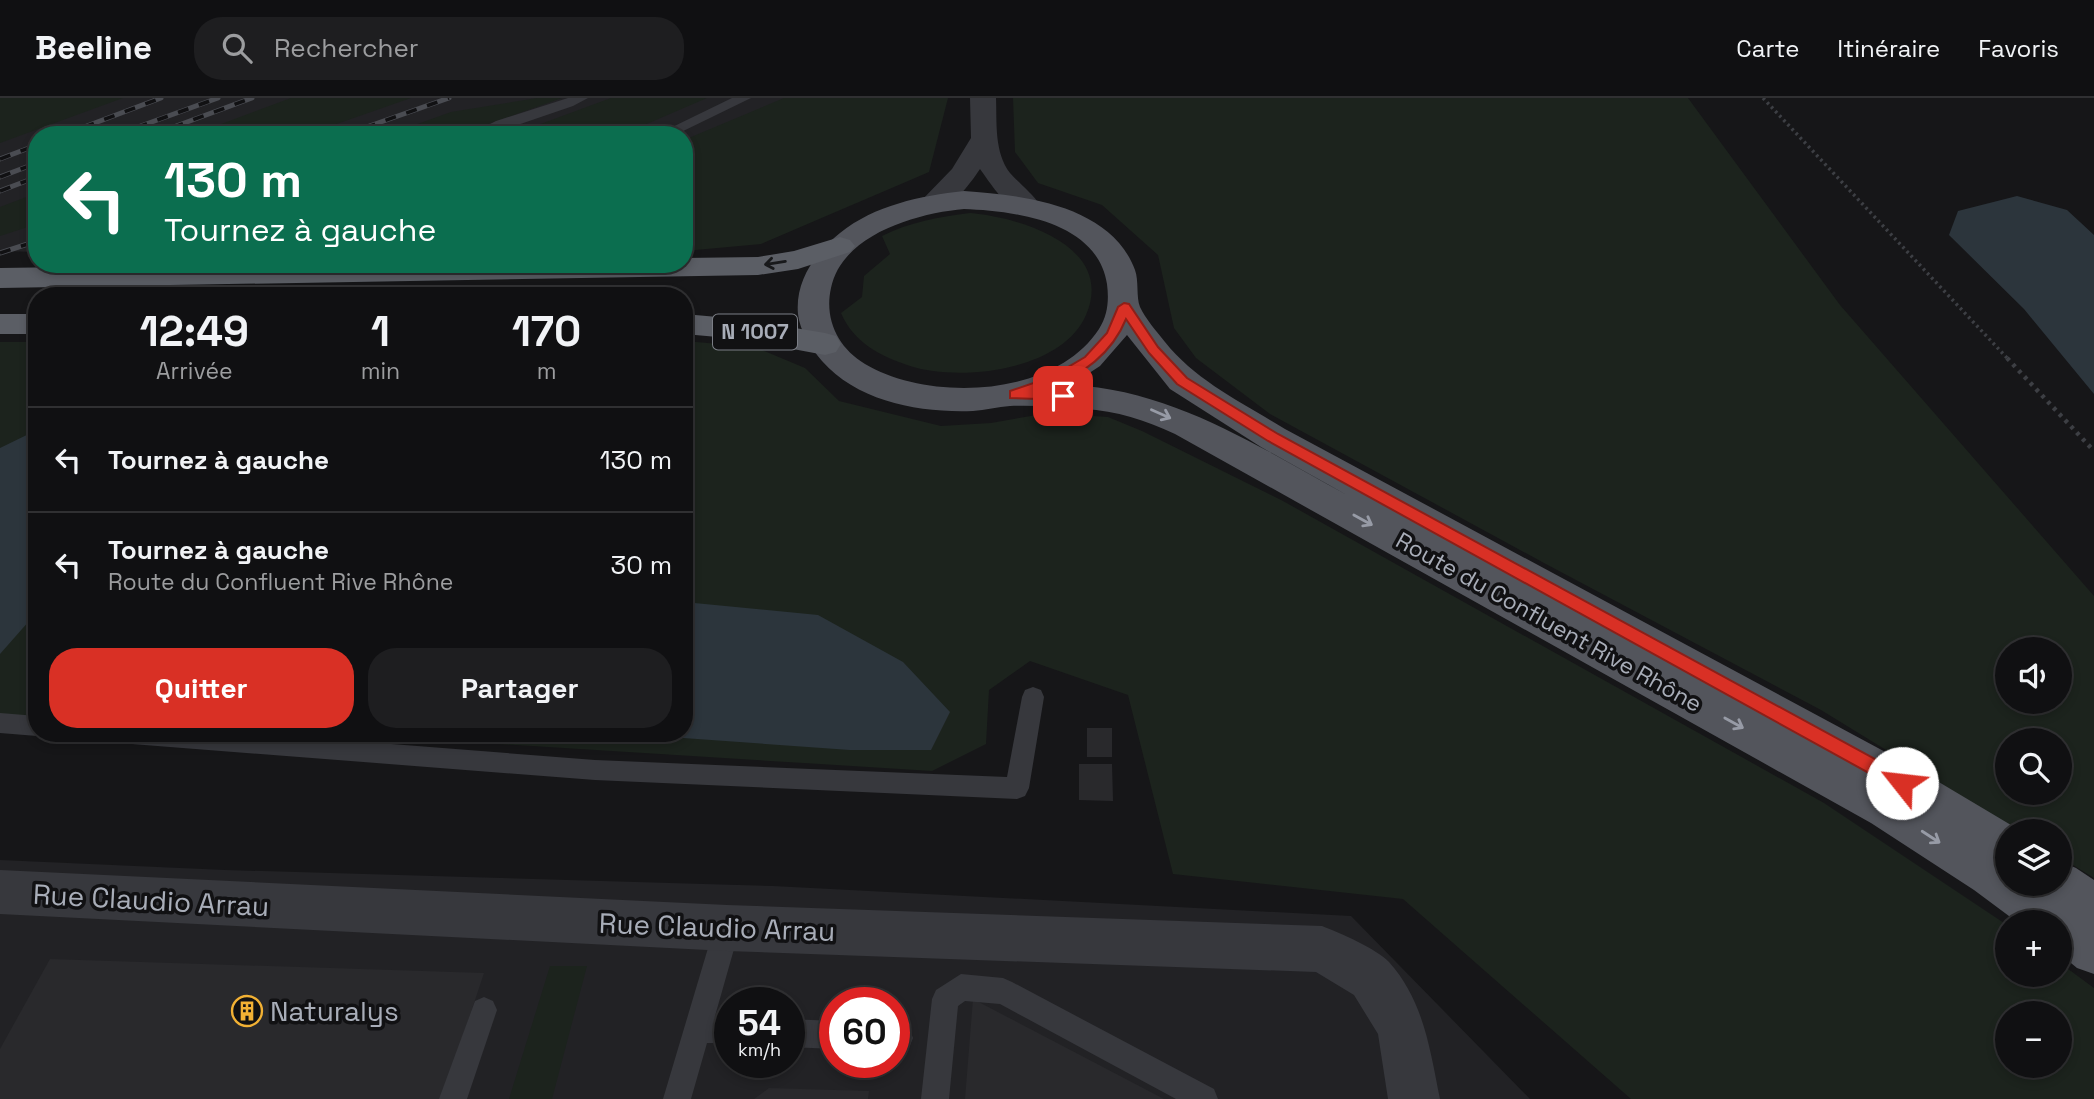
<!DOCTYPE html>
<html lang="fr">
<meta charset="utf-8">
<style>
body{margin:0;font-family:"Space Grotesk",sans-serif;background:#1e1e20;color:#f1f3f6;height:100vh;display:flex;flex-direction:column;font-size:26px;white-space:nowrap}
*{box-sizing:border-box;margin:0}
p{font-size:23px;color:#9c9d9f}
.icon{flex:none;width:38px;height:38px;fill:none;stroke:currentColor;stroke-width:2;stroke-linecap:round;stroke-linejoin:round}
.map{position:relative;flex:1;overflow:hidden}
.side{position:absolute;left:28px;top:189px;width:665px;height:455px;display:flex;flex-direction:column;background:#101012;border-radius:28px;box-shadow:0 4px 10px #0003,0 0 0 2px #303032}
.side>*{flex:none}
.guide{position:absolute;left:28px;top:28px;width:665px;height:147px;border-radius:28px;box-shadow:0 4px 10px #0003,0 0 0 2px #303032;background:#0b6e4f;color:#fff;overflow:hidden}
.fabs{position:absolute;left:1995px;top:539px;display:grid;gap:14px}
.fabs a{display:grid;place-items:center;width:77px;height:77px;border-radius:50%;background:#101012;box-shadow:0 4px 10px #0003,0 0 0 2px #303032;font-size:35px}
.speed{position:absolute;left:714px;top:889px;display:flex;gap:14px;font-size:35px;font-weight:700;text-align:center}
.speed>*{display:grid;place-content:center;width:91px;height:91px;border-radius:50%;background:#101012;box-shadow:0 4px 10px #0003,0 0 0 2px #303032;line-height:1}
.speed small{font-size:18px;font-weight:400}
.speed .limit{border:10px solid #d22;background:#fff;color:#111}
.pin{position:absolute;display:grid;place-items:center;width:60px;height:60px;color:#fff;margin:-30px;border-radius:14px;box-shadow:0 4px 10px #0006}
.me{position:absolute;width:77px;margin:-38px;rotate:299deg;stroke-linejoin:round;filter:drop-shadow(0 0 5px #0008)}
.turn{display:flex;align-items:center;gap:24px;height:147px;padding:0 21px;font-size:32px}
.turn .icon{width:91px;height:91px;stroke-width:2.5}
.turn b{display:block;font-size:49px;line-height:60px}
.eta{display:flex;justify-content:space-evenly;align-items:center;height:119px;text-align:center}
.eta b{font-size:42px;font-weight:600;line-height:49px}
.action{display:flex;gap:14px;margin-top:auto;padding:14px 21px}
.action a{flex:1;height:80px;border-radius:28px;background:#d93025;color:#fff;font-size:28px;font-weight:600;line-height:80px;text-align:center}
.action a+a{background:#1e1e20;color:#f1f3f6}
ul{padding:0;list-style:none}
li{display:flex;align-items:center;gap:21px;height:105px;padding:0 21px;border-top:2px solid #303032}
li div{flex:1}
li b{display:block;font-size:26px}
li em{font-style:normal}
header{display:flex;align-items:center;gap:42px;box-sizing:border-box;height:98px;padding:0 35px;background:#101012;border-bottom:2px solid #303032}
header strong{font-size:33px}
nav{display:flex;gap:38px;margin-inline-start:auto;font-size:24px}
.search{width:490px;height:63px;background:#1e1e20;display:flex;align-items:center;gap:18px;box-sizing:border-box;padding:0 24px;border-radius:28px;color:#9c9d9f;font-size:26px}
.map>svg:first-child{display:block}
.built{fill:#222225;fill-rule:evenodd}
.green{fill:#1c231d;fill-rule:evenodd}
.water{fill:#2c353c}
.building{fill:#29292c}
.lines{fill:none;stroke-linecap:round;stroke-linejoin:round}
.path-far1{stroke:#3d3f44;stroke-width:3.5;stroke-dasharray:2.5 3.5;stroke-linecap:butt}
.path{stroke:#3d3f44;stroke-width:4.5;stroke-dasharray:3.5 5;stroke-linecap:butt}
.service{fill:#37383d;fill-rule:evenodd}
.minor{fill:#37383d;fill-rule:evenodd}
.primary{fill:#53555c;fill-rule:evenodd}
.trunk{fill:#5b5e65;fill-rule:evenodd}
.rail-casing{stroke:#4a4c52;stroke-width:5}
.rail{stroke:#111113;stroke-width:3.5;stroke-dasharray:11;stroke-linecap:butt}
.oneway{stroke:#18191b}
.oneway2{stroke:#979ba6}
.route{fill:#d93025;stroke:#8d1f18;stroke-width:2}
.labels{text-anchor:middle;stroke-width:7;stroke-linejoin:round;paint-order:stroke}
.shield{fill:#111113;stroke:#7b7e86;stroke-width:2}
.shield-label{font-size:21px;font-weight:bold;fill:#a8adb8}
.street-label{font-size:23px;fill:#a8adb8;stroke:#111113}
.near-street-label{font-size:28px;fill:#a8adb8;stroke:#111113}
.near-poi-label{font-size:28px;fill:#a8adb8;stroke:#111113;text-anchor:start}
</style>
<header>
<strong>Beeline</strong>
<div class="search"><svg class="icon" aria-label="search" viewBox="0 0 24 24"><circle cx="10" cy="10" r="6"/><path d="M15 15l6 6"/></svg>Rechercher</div>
<nav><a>Carte</a><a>Itinéraire</a><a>Favoris</a></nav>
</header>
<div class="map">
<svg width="2094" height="1001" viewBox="0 0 2094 1001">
<rect width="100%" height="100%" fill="#161618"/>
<!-- built -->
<g class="built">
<path d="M0 0H936L684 153V37H37V154L0 153Z"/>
<path d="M0 762 225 772 773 788 1351 818 1530 1001H0ZM730 905H789V964H730ZM835 905H894V964H835Z"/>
</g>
<!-- green -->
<g class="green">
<path d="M0 0H123L0 45Z"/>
<path d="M291 0H411L305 37H192Z"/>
<path d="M537 0H562L457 37H387L451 14Z"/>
<path d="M611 0H707L621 37H511Z"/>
<path d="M784 0H948L929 74 761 146 684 153V42Z"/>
<path d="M1013 0H1688L1840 207 2094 498V780L2060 759V733H2018L1821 612 1544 465 1270 316 1196 260 1174 230 1158 157 1102 107 1038 85 1015 54ZM2007 551H2060V604H2007ZM2007 642H2060V695H2007Z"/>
<path d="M37 95V126L0 138V109Z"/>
<path d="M970 115C1019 119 1116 148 1086 217 1062 273 960 284 910 268 880 258 854 245 841 215L862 199 864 178 890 156 882 138C909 124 940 119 970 115Z"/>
<path d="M684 243 755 249 805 270 839 303 941 328 991 325 1048 315 1108 319 1142 333 1283 403 1824 705 2007 827V877H2060V865L2094 890V1001H1631L1403 801 1173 776 1128 597 1030 563 989 592 986 646 932 673 324 635H684ZM2007 915H2060V968H2007Z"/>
<path d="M0 244H37V620L0 618Z"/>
<path d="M550 868H587L552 1001H509Z"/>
</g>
<!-- water -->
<g class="water">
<path d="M2017 98 2067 112 2094 137V296L2024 211 1949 137 1958 113Z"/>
<path d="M37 332V514L0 556V350Z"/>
<path d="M684 504 818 517 903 564 950 614 931 652H850L613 635H684Z"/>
</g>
<!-- building -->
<g class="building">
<rect x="1087" y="630" width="25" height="29"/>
<path d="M1079 666H1112L1113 703 1079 702Z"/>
<path d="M50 861 484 875 442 1001H0V951Z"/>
<path d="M973 901 1164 1001H965Z"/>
<path d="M769 990 869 993 868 1001H754Z"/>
</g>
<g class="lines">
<!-- path-far1 -->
<path class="path-far1" d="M1763 0 2008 261"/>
<!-- path -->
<path class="path" d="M2007 260 2094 353"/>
<!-- service -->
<g class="service">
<path d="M568 0H588L573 8 488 37H469L496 23Z"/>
<path d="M732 0H751L675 37H656Z"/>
<path d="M1033 589 1041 592 1044 599 1029 690 1025 698 1017 701 595 682 119 645 111 642 108 635H252L595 662 1007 679 1022 599 1025 592Z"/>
<path d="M0 615 37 618V635H44L37 638 0 635Z"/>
<path d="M727 818 736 821 740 830 715 918H730V945H707L691 1001H663L714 830 718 821Z"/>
<path d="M961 876 1003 880 1012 884 1214 991 1218 1001H1176L1000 906 965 903 958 908 949 1001H921L932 901 936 892Z"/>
<path d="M484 899 493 903 497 912 467 1001H439L475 903Z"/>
<path d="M789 921 835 923V951L789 949Z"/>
<path d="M894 926 909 930 913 940 909 950 894 954Z"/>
</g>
<!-- minor -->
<g class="minor">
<path d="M970 0H996C997 24 994 54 1010 75 1020 86 1032 95 1040 107L1036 113C1010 119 994 90 980 71 967 90 948 117 923 111L919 105 952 71 971 40Z"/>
<path d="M0 772 727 807 1322 828C1340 835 1377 851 1389 864 1424 903 1430 952 1440 1001H1388L1378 936 1354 897 1316 874 727 853 0 816Z"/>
</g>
<!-- primary -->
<path class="primary" d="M964 93C1023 97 1111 107 1135 172 1139 183 1136 199 1140 209 1145 220 1157 234 1165 244 1196 283 1243 305 1285 331L1917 671 2021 733H2007V786H2060V763L2076 770 2094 782V876L2077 870 2060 856V824H2017L1974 792 1871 725 1175 336C1145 322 1117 313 1084 311 1060 309 1034 307 1010 308 998 309 985 312 973 313 920 315 858 304 822 263 811 250 800 234 798 216 795 183 815 155 840 135 875 107 920 98 964 93ZM964 111C1015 113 1097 123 1107 186 1109 202 1108 217 1099 231 1054 300 929 304 865 266 838 250 824 221 831 190 842 136 918 115 964 111ZM1127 237 1170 291 1261 349 1347 397C1260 350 1174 292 1071 287L1100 268Z"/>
<!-- trunk -->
<g class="trunk">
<path d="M840 139 850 142 855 148 850 154 798 171 758 177 0 190V170L270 166H684V160L758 159 794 153Z"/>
<rect x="0" y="216" width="37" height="20"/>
<path d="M684 216 740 221 825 235 836 238 841 246 836 254 825 257 740 241 684 236Z"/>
</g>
<!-- rail casing -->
<g class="rail-casing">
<g id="rail">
<path d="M63 37 161 0"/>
<path d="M116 37 218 0"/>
<path d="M152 37 252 0"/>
<path d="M344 37 449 0"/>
<path d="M0 61 37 47"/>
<path d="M0 79 37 65"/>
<path d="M0 93 37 79"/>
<path d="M0 155 37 143"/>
</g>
</g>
<!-- rail -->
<use href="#rail" class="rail"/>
</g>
<!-- one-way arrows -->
<defs><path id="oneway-shaft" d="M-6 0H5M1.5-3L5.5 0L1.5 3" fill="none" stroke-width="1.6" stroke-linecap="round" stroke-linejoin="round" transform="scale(1.75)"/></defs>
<use class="oneway" href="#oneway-shaft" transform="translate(775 165) rotate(171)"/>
<g class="oneway2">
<use href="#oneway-shaft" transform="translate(1161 316) rotate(24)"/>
<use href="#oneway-shaft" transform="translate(1363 422) rotate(29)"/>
<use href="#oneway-shaft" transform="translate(1734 625) rotate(29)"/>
<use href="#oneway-shaft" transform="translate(1931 739) rotate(33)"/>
</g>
<!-- route -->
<path class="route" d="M1124 205 1129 206 1158 249 1187 280 1278 336 1908 679 1911 685 1908 690 1902 693 1896 690 1268 343 1177 286 1149 255 1126 221C1111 258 1078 280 1041 293L1068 295V302L1010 300V293L1051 279 1085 259 1107 235 1118 209Z"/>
<!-- icons -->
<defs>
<g id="building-ring" transform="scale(1.575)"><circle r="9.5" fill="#111113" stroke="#f2b134" stroke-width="1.5"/><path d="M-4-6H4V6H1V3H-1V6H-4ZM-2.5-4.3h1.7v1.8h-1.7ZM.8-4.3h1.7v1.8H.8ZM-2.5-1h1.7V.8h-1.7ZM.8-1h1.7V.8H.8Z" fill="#f2b134"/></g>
</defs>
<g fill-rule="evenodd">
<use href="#building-ring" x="247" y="913"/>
</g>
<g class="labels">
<!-- shield labels -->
<rect class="shield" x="713" y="216.5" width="84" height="35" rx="5"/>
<g class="shield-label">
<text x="755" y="241">N 1007</text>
</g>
<!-- street labels -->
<g class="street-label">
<text transform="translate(1549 524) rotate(29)" y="8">Route du Confluent Rive Rhône</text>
</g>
<!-- near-street labels -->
<g class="near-street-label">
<text transform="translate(151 802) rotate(3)" y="10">Rue Claudio Arrau</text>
<text transform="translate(717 829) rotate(2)" y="10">Rue Claudio Arrau</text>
</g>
<!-- near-poi labels -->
<g class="near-poi-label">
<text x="270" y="923">Naturalys</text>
</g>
</g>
</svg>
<div class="fabs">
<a><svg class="icon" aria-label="sound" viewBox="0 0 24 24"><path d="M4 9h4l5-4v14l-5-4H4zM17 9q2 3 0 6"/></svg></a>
<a><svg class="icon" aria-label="search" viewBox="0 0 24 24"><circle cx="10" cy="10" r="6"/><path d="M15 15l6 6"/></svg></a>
<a><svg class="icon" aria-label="layers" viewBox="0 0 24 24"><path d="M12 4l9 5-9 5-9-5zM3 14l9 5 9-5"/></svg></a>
<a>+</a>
<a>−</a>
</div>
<div class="speed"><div>54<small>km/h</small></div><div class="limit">60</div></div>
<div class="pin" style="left:1063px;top:298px;background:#d93025"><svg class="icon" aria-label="arrive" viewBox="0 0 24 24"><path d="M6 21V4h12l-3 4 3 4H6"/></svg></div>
<svg class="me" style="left:1902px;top:685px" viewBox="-20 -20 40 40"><circle r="19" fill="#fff"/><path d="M0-13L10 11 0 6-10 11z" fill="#d93025"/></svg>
<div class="guide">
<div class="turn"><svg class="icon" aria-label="left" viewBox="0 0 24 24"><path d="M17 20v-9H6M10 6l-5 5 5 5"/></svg><div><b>130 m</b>Tournez à gauche</div></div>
</div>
<section class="side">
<div class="eta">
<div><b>12:49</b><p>Arrivée</p></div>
<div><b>1</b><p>min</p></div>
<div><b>170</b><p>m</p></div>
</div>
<ul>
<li><svg class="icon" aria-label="left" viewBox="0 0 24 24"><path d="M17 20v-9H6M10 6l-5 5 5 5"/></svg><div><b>Tournez à gauche</b></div><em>130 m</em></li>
<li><svg class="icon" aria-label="left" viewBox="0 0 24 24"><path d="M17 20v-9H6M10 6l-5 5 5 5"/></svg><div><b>Tournez à gauche</b><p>Route du Confluent Rive Rhône</p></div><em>30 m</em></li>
</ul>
<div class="action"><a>Quitter</a><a>Partager</a></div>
</section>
</div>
